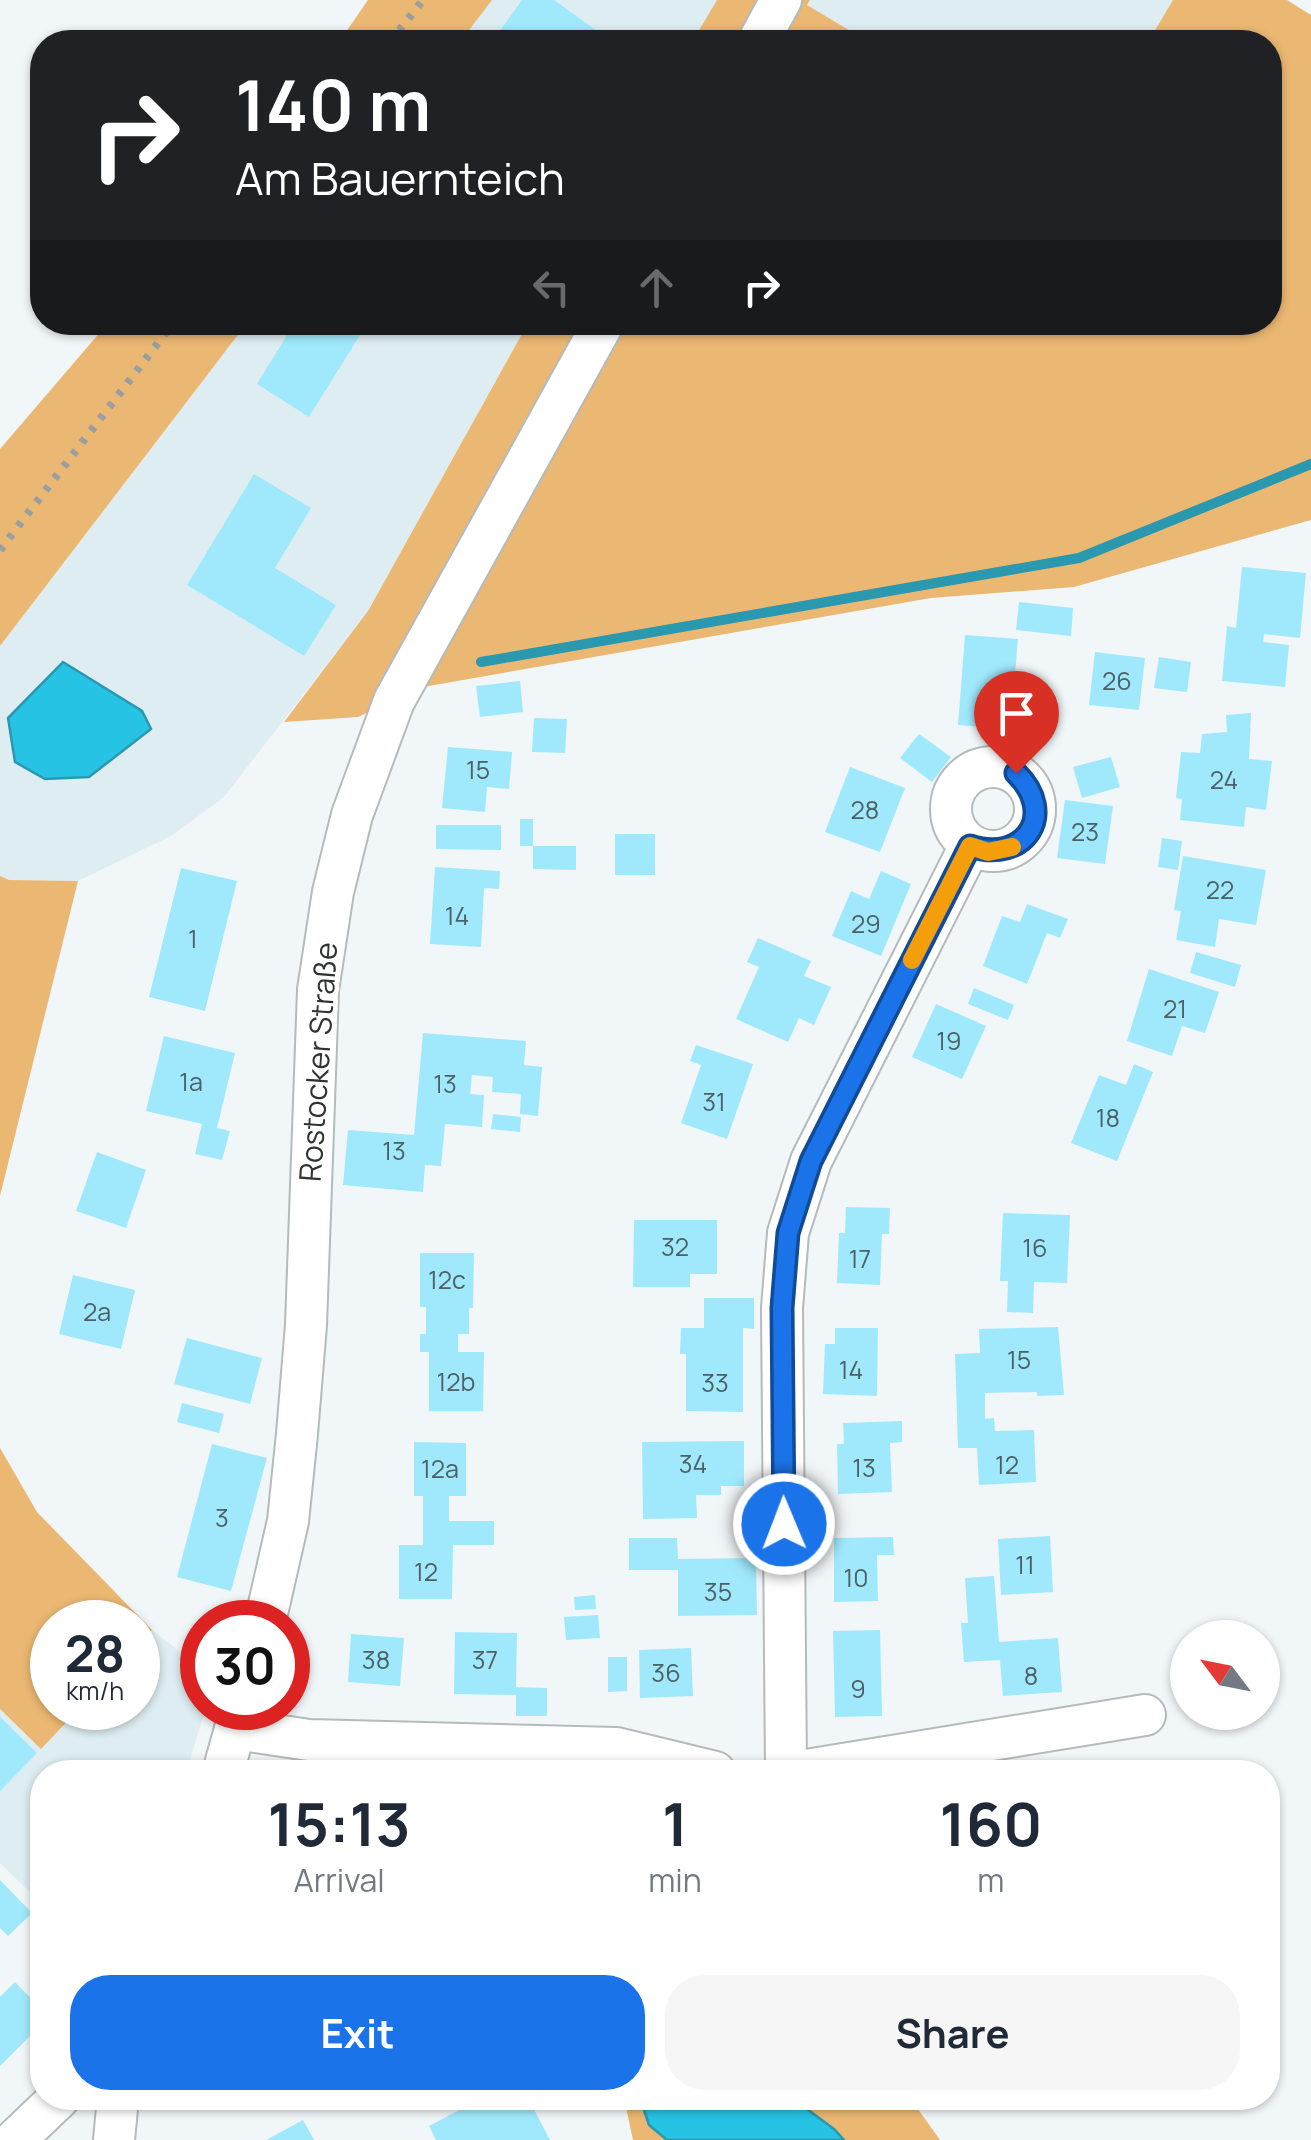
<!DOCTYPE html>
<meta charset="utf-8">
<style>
body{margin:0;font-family:Manrope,sans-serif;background:#f6f6f7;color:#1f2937;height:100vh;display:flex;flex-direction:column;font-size:38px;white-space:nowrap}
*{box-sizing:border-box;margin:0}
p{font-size:32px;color:#747a83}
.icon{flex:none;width:55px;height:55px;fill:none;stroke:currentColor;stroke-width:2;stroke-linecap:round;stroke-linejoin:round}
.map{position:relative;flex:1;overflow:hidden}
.drawer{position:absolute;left:30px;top:1760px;width:1250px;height:350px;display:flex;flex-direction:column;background:#fff;border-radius:40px;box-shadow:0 2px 8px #0004}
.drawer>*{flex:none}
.top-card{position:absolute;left:30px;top:30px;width:1252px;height:305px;border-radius:40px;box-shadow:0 2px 8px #0004;background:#202124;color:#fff;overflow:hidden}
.needle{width:65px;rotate:302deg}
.controls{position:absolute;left:1170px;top:1620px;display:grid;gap:20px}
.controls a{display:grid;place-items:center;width:110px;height:110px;border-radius:50%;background:#fff;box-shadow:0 2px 8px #0004;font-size:50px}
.speed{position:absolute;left:30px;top:1600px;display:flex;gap:20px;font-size:50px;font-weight:700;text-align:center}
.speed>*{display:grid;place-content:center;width:130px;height:130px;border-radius:50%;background:#fff;box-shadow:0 2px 8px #0004;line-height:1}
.speed small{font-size:25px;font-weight:400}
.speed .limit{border:15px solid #d22;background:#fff;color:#111}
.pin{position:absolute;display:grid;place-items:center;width:85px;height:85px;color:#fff;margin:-102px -42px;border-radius:50% 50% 50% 0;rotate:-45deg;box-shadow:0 0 10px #0007}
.pin .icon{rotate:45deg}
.me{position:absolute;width:110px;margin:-55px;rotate:359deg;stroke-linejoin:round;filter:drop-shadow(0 0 8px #0008)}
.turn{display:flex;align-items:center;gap:35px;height:210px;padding:0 40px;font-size:45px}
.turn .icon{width:130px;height:130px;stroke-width:2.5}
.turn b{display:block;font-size:70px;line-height:85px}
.lanes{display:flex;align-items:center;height:95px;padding:0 40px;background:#0003;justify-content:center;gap:50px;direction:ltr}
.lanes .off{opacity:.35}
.eta{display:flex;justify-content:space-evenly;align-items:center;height:170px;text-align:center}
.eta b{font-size:60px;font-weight:700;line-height:70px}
.cta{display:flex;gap:20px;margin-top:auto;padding:20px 40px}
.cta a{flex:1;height:115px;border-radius:40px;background:#1a73e8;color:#fff;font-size:40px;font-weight:700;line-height:115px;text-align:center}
.cta a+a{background:#f6f6f7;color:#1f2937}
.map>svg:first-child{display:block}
.built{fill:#deedf1}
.green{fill:#ebb873}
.water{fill:#27c3e4;stroke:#2a98af;stroke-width:2.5}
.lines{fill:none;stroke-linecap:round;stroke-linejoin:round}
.stream{stroke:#2a98af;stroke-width:10}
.building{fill:#a0e9fd}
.minor-casing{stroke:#b5babb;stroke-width:44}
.minor{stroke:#fff;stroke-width:40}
.rail{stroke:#9a9e9f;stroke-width:8;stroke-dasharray:5 10;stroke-linecap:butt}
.route-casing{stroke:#114b97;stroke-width:25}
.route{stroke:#1a73e8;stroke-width:18}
.slow{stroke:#f59e0b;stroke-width:18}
.labels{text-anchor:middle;stroke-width:9;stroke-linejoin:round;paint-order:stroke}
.number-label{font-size:25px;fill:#4d6066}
.street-label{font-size:30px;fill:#313333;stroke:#fff}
</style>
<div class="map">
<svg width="1311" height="2140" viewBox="0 0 1311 2140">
<rect width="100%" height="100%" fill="#f1f6f8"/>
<!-- built -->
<g class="built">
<path d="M492 0H717L692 42H460Z"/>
<path d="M810 0H1173L1148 42H869L807 5Z"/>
<path d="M247 323H528L368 611 224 797 171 836 78 881 8 880 0 876V646Z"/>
<path d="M152 1630 202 1669V1708H206L186 1772H42V1898H36L0 1863V1709L41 1749 80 1708H138V1645Z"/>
</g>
<!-- green -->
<g class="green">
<path d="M368 0H492L460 42H339Z"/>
<path d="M717 0H810L807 5 869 42H692Z"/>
<path d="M1173 0H1287L1311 15V520L1074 587 931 598 423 687 358 717 284 722 368 611 528 323 1270 322V42H1148Z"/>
<path d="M108 323H247L0 646V449Z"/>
<path d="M0 876 9 880 78 881 0 1196Z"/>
<path d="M0 1448 37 1512 152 1630 138 1645V1622H52V1708H80L41 1749 0 1709Z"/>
<path d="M624 2098H910L940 2140H633Z"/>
</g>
<!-- water -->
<g class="water">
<path d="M63 662 142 711 151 729 89 777 45 779 15 762 8 718Z"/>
<path d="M640 2098H792L834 2129 844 2140H667L649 2125Z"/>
</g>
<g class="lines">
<!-- stream -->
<path class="stream" d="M481 662 1079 558 1311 464"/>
</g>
<!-- building -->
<g class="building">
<path d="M522 0H554L600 33 593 42H492Z"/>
<path d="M295 322H368L309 417 257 384Z"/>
<path d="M254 474 311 508 275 568 336 605 304 656 187 585Z"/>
<path d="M1242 567 1306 573 1300 638 1264 634 1263 642 1289 645 1285 687 1222 681 1227 626 1236 628Z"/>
<path d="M1019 602 1073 608 1071 636 1016 630Z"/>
<path d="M965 635 1018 639 1010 729 958 725Z"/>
<path d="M1095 652 1145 658 1139 710 1089 705Z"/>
<path d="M1159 657 1191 662 1187 692 1154 688Z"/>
<path d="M520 681 523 712 480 717 476 686Z"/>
<path d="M1251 713 1249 759 1272 761 1266 810 1246 807 1244 827 1180 820 1182 799 1176 798 1181 752 1200 753 1202 734 1227 732 1226 715Z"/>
<path d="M534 718 567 719 565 753 532 752Z"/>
<path d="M919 734 951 757 932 782 900 758Z"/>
<path d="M448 747 512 752 509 789 487 787 485 812 442 808Z"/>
<path d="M1111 757 1120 787 1082 798 1073 767Z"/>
<path d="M850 767 905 788 880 852 825 832Z"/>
<path d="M1065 800 1113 806 1105 864 1057 858Z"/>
<rect x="520" y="819" width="13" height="27"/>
<path d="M436 825H501V850L436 849Z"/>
<rect x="615" y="834" width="40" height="41"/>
<path d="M1162 838 1182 841 1178 870 1158 867Z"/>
<path d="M533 846H576V870L533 869Z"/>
<path d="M1183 856 1266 870 1256 925 1219 919 1215 947 1176 940 1181 911 1174 910Z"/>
<path d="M435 867 500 871 499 889 484 888 481 947 430 944Z"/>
<path d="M181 868 237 881 205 1011 149 997Z"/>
<path d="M881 871 911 884 881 956 832 936 851 891 869 899Z"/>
<path d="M1027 904 1068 919 1060 938 1047 933 1027 984 983 966 1002 916 1020 922Z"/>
<path d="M758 938 811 961 804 976 831 987 814 1025 799 1018 788 1042 736 1019 759 967 747 962Z"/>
<path d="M1196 952 1241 965 1235 987 1190 973Z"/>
<path d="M1149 969 1219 992 1205 1033 1182 1026 1172 1056 1127 1041Z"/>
<path d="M974 988 1014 1005 1008 1020 968 1004Z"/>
<path d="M936 1004 986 1026 962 1079 912 1057Z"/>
<path d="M423 1033 526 1041 524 1065 542 1067 538 1116 520 1114 521 1094 492 1092 493 1077 472 1075 470 1094 484 1095 482 1127 445 1124 441 1166 425 1165 423 1192 343 1185 348 1130 414 1135Z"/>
<path d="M164 1036 235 1053 217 1128 230 1131 222 1160 195 1154 202 1124 146 1111Z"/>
<path d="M696 1045 753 1064 727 1139 681 1123 701 1065 690 1061Z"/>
<path d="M1134 1064 1153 1072 1117 1161 1071 1143 1099 1075 1126 1085Z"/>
<path d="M493 1114 521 1117 520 1132 491 1129Z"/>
<path d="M97 1152 146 1170 126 1228 76 1211Z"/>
<path d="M846 1207 890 1208 889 1234H882L880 1285 837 1283 839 1233H845Z"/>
<path d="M1003 1213 1070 1215 1067 1283 1034 1282 1033 1313 1007 1312 1008 1281H1000Z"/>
<path d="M634 1220H717V1274H690V1287H633Z"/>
<path d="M420 1253H474L473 1308H469V1334H458V1352H484L483 1411H429V1352H420V1334H426V1307H420Z"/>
<path d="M73 1275 135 1290 121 1349 59 1334Z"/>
<path d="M704 1298H754V1329L743 1328V1412L686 1411V1354H680L681 1328H704Z"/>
<path d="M1058 1327 1064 1395 1037 1396V1392L985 1393V1419L994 1418 995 1431 1034 1430 1036 1482 979 1485 977 1448H958L955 1354 980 1353 979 1329Z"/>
<path d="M835 1328H878L877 1396 823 1394 825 1344H835Z"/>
<path d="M187 1338 262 1358 250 1404 174 1384Z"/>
<path d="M182 1403 224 1414 219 1433 177 1422Z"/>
<path d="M902 1421V1442L890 1443 892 1492 838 1494 837 1444H844L843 1423Z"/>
<path d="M744 1441V1486H721V1495H696L697 1518 643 1519 642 1442Z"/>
<path d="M414 1442 466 1443V1496H449V1521H494V1545H453L452 1599H399V1545H423V1496H414Z"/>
<path d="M212 1444 267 1458 231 1591 177 1577Z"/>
<path d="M1050 1536 1053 1592 1001 1595 998 1539Z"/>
<path d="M893 1537 894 1555H877L878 1601 834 1602V1538Z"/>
<path d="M629 1538H677L678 1559 756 1558 757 1615 678 1616V1570H629Z"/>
<path d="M994 1576 999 1642 1058 1638 1062 1692 1003 1696 1000 1660 964 1662 961 1623H968L965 1578Z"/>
<path d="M595 1595 596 1609 575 1610 574 1597Z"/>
<path d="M598 1615 600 1638 566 1640 564 1617Z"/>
<path d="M880 1630 882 1716 835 1717 833 1631Z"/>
<path d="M455 1632 517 1633 516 1687 547 1688V1716H516V1695L454 1694Z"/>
<path d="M351 1634 404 1638 400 1686 348 1682Z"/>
<path d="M691 1648 693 1696 640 1698 639 1650Z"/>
<path d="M608 1657H627V1691L608 1692Z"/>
<path d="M0 1717 37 1753 0 1791Z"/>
<path d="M1070 1761 1072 1772H1016V1771Z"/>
<path d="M0 1880 32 1913 8 1936 0 1928Z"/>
<path d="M15 1982 42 2010V2024L0 2066V1997Z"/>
<path d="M482 2098H528L550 2140H436L429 2126Z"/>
<path d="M303 2120 314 2140H266Z"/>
</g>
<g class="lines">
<!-- minor casing -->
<g class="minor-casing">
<g id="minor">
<path d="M758 42 781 0"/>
<circle cx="993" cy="809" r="42"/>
<path d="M265 1622 288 1521 297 1434 306 1325 318 990 333 892 352 815 394 701 604 322"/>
<path d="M235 1729 309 1740 616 1748 715 1772"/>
<path d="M223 1772 241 1708"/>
<path d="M786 1772 782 1308 788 1233 811 1161 970 846"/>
<path d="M794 1772 1145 1715"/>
<path d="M15 2140 59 2098"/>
<path d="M114 2140 118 2098"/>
</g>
</g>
<!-- minor -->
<use href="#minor" class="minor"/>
<!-- rail -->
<g class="rail">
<path d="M390 42 423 0"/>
<path d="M0 550 174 322"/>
</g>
</g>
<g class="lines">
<!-- route casing -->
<g class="route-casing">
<path id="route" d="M784 1524 782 1308 788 1233 811 1161 970 846C1025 864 1058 814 1016 773"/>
</g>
<!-- route -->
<use href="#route" class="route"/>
<!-- slow -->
<path class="slow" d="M912 960 970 846 988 852 1012 847"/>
</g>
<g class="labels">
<!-- number labels -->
<g class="number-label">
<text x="1117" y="690">26</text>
<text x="478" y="779">15</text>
<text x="1224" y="789">24</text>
<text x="865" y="819">28</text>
<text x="1085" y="841">23</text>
<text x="1220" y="899">22</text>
<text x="457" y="925">14</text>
<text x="866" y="933">29</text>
<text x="193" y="948">1</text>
<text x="1175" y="1018">21</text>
<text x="949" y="1050">19</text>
<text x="191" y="1091">1a</text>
<text x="445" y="1093">13</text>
<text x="714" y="1111">31</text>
<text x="1108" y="1127">18</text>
<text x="394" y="1160">13</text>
<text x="675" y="1256">32</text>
<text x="1035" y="1257">16</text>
<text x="860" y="1268">17</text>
<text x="447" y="1289">12c</text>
<text x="97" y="1321">2a</text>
<text x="1019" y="1369">15</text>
<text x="851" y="1379">14</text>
<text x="456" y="1391">12b</text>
<text x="715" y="1392">33</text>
<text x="693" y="1473">34</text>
<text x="1007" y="1474">12</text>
<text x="864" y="1477">13</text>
<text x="440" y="1478">12a</text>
<text x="222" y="1527">3</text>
<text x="1025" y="1574">11</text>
<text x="426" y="1581">12</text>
<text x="856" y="1587">10</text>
<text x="718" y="1601">35</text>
<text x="376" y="1669">38</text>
<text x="485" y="1669">37</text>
<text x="666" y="1682">36</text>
<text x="1031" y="1685">8</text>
<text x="858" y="1698">9</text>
</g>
<!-- street labels -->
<g class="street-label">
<text transform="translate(319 1062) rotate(-86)" y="10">Rostocker Straße</text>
</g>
</g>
</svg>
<div class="controls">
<a><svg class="needle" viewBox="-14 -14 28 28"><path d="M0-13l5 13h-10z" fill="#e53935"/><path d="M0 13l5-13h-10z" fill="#747a83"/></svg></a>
</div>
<div class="speed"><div>28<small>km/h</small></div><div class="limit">30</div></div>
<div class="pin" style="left:1016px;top:773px;background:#d93025"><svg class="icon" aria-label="arrive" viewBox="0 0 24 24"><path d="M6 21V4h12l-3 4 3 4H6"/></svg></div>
<svg class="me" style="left:784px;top:1524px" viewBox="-20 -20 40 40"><circle r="17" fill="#1a73e8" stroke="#fff" stroke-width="3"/><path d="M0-11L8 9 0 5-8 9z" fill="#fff"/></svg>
<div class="top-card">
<div class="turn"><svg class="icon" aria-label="right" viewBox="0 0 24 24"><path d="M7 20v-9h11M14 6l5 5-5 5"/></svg><div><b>140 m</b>Am Bauernteich</div></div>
<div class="lanes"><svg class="icon off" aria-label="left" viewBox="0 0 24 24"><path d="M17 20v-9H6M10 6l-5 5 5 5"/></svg><svg class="icon off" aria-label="ahead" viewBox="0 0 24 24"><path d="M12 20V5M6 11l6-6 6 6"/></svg><svg class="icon" aria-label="right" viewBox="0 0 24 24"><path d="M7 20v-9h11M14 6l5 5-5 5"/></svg></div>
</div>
<section class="drawer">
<div class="eta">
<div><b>15:13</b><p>Arrival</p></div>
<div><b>1</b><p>min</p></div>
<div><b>160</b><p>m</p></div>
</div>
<div class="cta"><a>Exit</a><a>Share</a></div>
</section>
</div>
